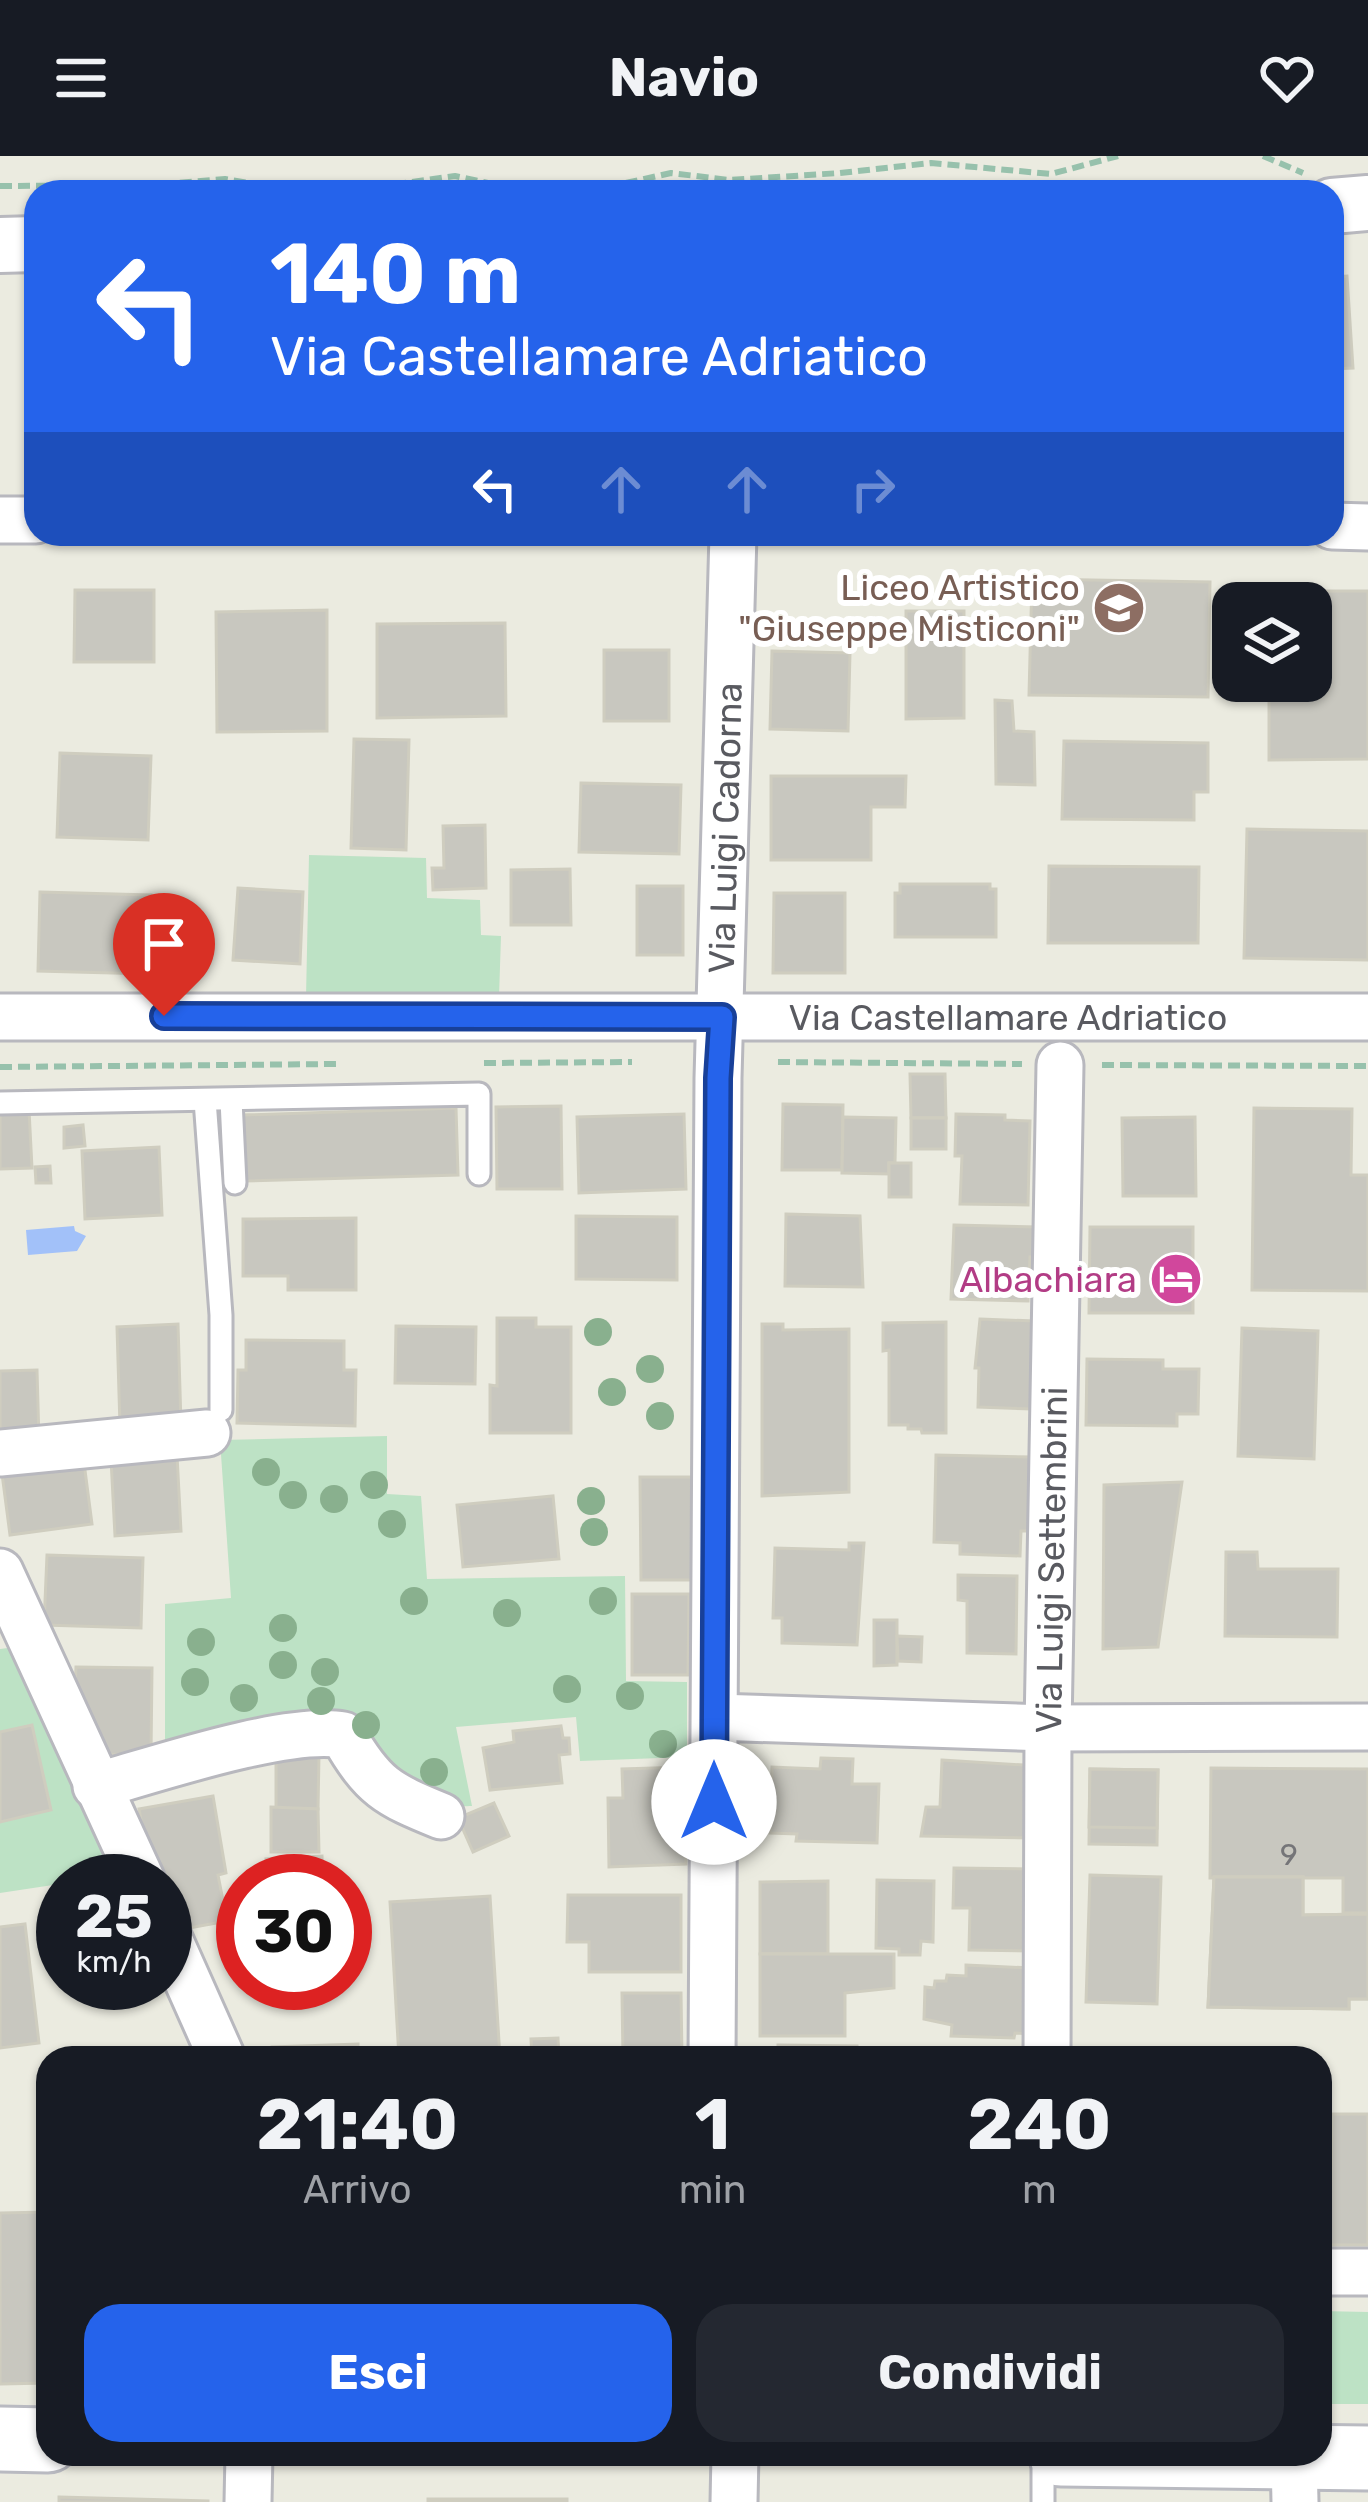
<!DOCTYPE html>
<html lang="it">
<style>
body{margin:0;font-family:Rubik,sans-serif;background:#242831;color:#f1f3f6;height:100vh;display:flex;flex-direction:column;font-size:45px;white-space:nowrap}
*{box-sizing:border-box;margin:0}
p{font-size:39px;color:#9ea1a6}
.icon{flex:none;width:66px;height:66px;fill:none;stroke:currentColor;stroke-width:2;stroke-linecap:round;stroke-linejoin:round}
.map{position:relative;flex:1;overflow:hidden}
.drawer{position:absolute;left:36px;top:1890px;width:1296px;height:420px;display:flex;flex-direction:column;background:#171b24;border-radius:36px;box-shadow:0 3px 9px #0004}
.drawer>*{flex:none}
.top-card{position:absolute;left:24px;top:24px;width:1320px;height:366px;border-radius:36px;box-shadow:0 3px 9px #0004;background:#2563eb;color:#fff;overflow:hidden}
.controls{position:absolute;left:1212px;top:426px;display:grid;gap:24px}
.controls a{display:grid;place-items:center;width:120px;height:120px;border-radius:24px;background:#171b24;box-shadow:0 3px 9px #0004;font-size:60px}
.speed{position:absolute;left:36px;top:1698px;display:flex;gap:24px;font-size:60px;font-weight:700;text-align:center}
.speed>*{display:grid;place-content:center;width:156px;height:156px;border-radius:50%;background:#171b24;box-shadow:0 3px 9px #0004;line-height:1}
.speed small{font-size:30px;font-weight:400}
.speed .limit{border:18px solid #d22;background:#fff;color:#111}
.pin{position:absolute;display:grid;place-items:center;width:102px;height:102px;color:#fff;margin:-123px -51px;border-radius:50% 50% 50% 0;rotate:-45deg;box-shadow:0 0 12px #0007}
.pin .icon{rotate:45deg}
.me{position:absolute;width:132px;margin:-66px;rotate:0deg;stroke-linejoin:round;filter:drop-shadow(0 0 9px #0008)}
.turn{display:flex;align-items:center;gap:42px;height:252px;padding:0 48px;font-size:54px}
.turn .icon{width:156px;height:156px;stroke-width:2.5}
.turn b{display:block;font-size:84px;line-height:102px}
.lanes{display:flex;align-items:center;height:114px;padding:0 48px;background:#0003;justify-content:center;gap:60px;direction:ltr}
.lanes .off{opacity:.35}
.eta{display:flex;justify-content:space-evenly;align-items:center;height:204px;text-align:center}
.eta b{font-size:72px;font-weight:700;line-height:84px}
.button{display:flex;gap:24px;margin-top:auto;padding:24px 48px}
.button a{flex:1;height:138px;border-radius:36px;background:#2563eb;color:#fff;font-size:48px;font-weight:700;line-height:138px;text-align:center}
.button a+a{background:#242831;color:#f1f3f6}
header{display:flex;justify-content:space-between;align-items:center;height:156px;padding:0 48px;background:#171b24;font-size:54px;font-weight:700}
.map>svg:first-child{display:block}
.green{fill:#bde2c5}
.water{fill:#a2c1f9}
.building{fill:#c8c7bf;stroke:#cfcdbf;stroke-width:3}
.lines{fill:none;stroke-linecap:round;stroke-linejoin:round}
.service-casing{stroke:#b8b8be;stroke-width:27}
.minor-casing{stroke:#b8b8be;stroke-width:51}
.tertiary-casing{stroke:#b8b8be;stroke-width:60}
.secondary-casing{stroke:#b9bac1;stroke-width:69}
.path{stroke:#97c1ac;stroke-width:6;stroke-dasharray:12 6;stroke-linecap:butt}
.service{stroke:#fff;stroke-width:21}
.minor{stroke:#fff;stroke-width:45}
.tertiary{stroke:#fff;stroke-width:54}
.secondary{stroke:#fff;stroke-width:63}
.tree{fill:#89b08e}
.route-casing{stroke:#184099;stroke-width:30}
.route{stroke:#2563eb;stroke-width:21}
.labels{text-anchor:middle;stroke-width:12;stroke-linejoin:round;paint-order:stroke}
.number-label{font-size:30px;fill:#757578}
.education-label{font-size:36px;fill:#785e54;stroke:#fff;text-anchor:end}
.street-label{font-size:36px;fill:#595a60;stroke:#fff}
.hotel-label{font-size:36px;fill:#b23c85;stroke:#fff;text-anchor:end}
</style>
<header><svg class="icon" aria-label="menu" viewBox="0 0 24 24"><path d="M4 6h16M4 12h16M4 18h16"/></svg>Navio<svg class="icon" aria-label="heart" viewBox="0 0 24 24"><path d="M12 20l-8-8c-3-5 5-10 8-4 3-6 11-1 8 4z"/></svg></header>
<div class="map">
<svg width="1368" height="2346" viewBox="0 0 1368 2346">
<rect width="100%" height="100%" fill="#ebebe0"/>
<!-- green -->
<g class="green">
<path d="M309 699 426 702 427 742 480 744 481 779 501 780 499 841H306Z"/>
<path d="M387 1280V1338L421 1340 427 1423 625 1420 626 1525 687 1526V1601L580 1605 576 1561 456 1571 472 1650C426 1653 394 1614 360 1587L165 1595V1448L231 1442 220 1284Z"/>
<path d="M23 1490 119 1719 0 1737V1493Z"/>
<path d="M1320 2155 1368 2156V2248H1320Z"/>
</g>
<!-- water -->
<path class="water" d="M74 1070 75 1075 86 1080 77 1095 28 1099 26 1074Z"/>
<!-- building -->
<g class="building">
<path d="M1347 120 1353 212 1332 213V121Z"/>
<path d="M1032 423 1210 426 1208 541 1029 539Z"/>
<path d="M75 434H154V506H74Z"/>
<path d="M1269 435H1368V603L1269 604V525H1311V447H1269Z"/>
<path d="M327 454V575L217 576 216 456Z"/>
<path d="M906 455H964V562L906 563Z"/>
<path d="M505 467 506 560 377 562V468Z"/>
<rect x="604" y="494" width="65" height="71"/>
<path d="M772 495 850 497 848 575 770 573Z"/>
<path d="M995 544 1012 545 1014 575 1034 576 1035 629 996 628Z"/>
<path d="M354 583 409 584 406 694 351 692Z"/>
<path d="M1064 585 1208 587V636H1194V664L1062 663Z"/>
<path d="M60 597 151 600 148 684 57 681Z"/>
<path d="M771 620H906L905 651H871V704H771Z"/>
<path d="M581 627 681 629 679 698 579 696Z"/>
<path d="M485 669 486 732 433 734 432 712H444L443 670Z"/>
<path d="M1247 673 1368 675V804L1244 802Z"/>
<path d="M1049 710 1199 711 1198 787H1048Z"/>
<path d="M570 713 571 769H511V714Z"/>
<path d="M900 728H990V733H996V781H895V737H900Z"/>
<rect x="637" y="730" width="46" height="69"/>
<path d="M238 732 303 736 300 808 233 804Z"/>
<path d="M40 736 151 739 149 818 38 815Z"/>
<path d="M774 737H845V817H773Z"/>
<path d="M910 918H945L946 962H911Z"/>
<path d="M783 948 843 949 842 1014H782Z"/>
<path d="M561 950 562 1033H497L496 951Z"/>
<path d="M456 952 458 1019 245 1025 243 959Z"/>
<path d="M1254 952 1352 953 1351 1019H1368V1135L1252 1134Z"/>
<path d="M29 954 32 1012 0 1013V955Z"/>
<path d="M684 958 686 1033 579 1037 577 961Z"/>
<path d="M956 958 1005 959V964L1030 965 1028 1049 960 1048 962 1000H955Z"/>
<path d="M843 961 896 962 895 1007H889V1018L842 1017Z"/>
<path d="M1195 961 1196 1040H1123L1122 962Z"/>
<rect x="911" y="962" width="35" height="31"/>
<path d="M83 969 85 990 64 992V971Z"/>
<path d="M159 991 162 1059 85 1063 82 995Z"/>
<rect x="889" y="1007" width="22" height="34"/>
<path d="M50 1010 51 1027H36L35 1011Z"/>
<path d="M786 1058 860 1060 863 1131 785 1130Z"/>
<path d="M576 1060 677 1061V1124L576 1123Z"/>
<path d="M356 1062V1134H288V1120H243V1063Z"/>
<path d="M954 1069 1037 1071 1036 1101H1030L1028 1145 951 1143Z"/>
<path d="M1090 1071H1193V1157H1089Z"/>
<path d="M497 1162H536V1171H571V1277H490V1229L497 1230Z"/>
<path d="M980 1163 1034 1165 1032 1253 978 1251 979 1212H975Z"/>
<path d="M946 1166V1277H922L921 1273H908V1269H889V1194L883 1195V1167Z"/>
<path d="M178 1168 181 1268 120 1270 117 1171Z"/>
<path d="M762 1168H783V1174L849 1173V1336L762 1340Z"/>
<path d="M396 1170 476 1171 475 1228 395 1227Z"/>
<path d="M1242 1172 1318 1175 1314 1303 1238 1300Z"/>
<path d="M246 1184 344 1185V1214H356L355 1270 237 1267 238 1214H246Z"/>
<path d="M1087 1203 1163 1204V1213H1199L1198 1258H1177V1270L1086 1269Z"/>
<path d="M37 1214 39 1284 0 1285V1215Z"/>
<path d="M83 1299 92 1368 10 1379 1 1310Z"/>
<path d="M177 1299 181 1375 115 1380 111 1303Z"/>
<path d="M936 1299 1033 1301 1030 1375H1021L1020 1400 960 1398V1387L934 1386Z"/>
<path d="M640 1321H692L693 1424H641Z"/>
<path d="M1182 1326 1158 1491 1103 1493 1104 1329Z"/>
<path d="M553 1340 559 1403 463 1411 457 1349Z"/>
<path d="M849 1387H864L857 1489 782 1487V1462H773L775 1392 849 1394Z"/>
<path d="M1226 1396H1257L1258 1413H1338L1337 1481 1225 1480Z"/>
<path d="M47 1399 143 1402 141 1472 44 1469Z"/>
<path d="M958 1419 1017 1420 1016 1498 967 1497V1445L958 1444Z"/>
<path d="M632 1438H689L688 1519H632Z"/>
<path d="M874 1464H897V1509L874 1510Z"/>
<path d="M897 1480 922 1481 921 1506 898 1505Z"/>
<path d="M76 1511 152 1512 151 1598 99 1599 74 1550Z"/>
<path d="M32 1569 51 1654 0 1666V1576Z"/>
<path d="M561 1570 563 1582H569L570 1598 559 1599 562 1627 490 1634 483 1592 514 1586 513 1575Z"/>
<path d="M319 1598 318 1653H276V1599Z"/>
<path d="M821 1602 853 1603 852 1628H879L877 1687 796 1685 797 1678 770 1677 772 1611 820 1613Z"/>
<path d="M942 1604 1039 1610 1037 1682 921 1680 926 1651H940Z"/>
<path d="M684 1611 686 1708 609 1711 608 1642H623L622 1613Z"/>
<path d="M1211 1612 1368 1613V1757H1343V1722H1210Z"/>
<path d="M1090 1613 1158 1614 1157 1689 1089 1688Z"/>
<path d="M1090 1613 1158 1614 1157 1672 1089 1671Z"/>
<path d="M213 1640 226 1717 218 1719 227 1765 173 1775 165 1725H152L139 1653Z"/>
<path d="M494 1647 509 1680 473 1696 458 1662Z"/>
<path d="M271 1651 318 1653 319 1696H271Z"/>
<path d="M322 1700 323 1725H267L266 1703Z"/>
<path d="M954 1712 1031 1713 1030 1795 969 1794 970 1752H953Z"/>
<path d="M1090 1719 1161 1721 1157 1848 1086 1846Z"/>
<path d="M1214 1721H1303V1759L1368 1758V1843H1349V1853L1208 1851Z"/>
<path d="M1214 1721H1303V1759L1368 1758V1843H1349V1853L1208 1851Z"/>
<path d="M877 1724 934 1725 933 1786 921 1785 920 1799H899V1793L876 1792Z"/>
<path d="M828 1725V1798H760V1726Z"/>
<path d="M568 1739H681V1816H589V1786H567Z"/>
<path d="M490 1740 500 1902H399L390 1746Z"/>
<path d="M25 1768 39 1887 0 1892V1771Z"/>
<path d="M760 1798H894V1832L845 1837V1880H760Z"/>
<path d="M966 1809 1031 1812 1029 1878 1015 1877 1014 1882 951 1880 952 1869 924 1863 925 1831 934 1832 935 1825H946L947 1819 966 1820Z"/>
<path d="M622 1837H681L682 1902H623Z"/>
<path d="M558 1882 559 1902H532L531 1883Z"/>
<path d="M358 1888V1902H272V1891Z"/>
<path d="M778 1889 857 1890V1902H778Z"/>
<path d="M1086 1892 1160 1893V1902H1086Z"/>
<path d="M880 1897 1029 1901 880 1902Z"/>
<path d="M1332 1958H1368V2089H1330Z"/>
<path d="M48 2056V2227L0 2228V2057Z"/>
<path d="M59 2341 208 2345V2346H59Z"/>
<rect x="428" y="2343" width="139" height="3"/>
</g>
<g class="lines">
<!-- service casing -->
<g class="service-casing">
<g id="service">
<path d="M205 944 221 1159V1254"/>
<path d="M231 944 235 1027"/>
<path d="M0 947 479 938V1018"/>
<path d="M1043 2346V2299"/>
</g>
</g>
<!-- minor casing -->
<g class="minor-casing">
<g id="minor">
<path d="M0 364H36"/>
<path d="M1332 370 1368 371"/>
<path id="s1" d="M0 861H1368"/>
<path d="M0 1297 207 1277"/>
<path d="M0 1416 142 1725"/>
<path d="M715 1561 1048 1572 1368 1571"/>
<path d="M96 1630C156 1613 287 1569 343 1579 373 1631 387 1638 441 1660"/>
<path d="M165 1774 222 1902"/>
<path id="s2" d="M712 1902 718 922 733 378"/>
<path id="s3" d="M1047 1902 1048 1572 1060 909"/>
<path d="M1320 2116H1368"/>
<path d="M1294 2302 1295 2346"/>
<path d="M248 2346 249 2298"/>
<path d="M734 2346 735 2298"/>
</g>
</g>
<!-- tertiary casing -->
<g class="tertiary-casing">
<g id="tertiary">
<path d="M1332 50 1368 47"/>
<path d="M0 89 36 88"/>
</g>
</g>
<!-- secondary casing -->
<g class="secondary-casing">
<g id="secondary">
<path d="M0 2283 48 2284"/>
<path d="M1061 2298 1368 2302"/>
</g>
</g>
<!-- path -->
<g class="path">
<path d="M1263 0 1303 17"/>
<path d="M0 30 152 29 225 23 284 33 340 36 455 20 517 33 603 32 671 17 729 24 840 17 931 7 1051 18 1118 0"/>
<path d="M778 906 1022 908"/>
<path d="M484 907 632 906"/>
<path d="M1102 909 1368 910"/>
<path d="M0 911 338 908"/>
</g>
<!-- service -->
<use href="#service" class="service"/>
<!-- minor -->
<use href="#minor" class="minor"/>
<!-- tertiary -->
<use href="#tertiary" class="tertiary"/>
<!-- secondary -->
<use href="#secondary" class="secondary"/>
</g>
<!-- trees -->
<g class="tree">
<circle cx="598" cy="1176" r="14"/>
<circle cx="650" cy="1213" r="14"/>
<circle cx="612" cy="1236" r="14"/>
<circle cx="660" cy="1260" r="14"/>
<circle cx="266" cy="1316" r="14"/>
<circle cx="374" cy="1329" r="14"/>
<circle cx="293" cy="1339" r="14"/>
<circle cx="334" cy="1343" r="14"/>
<circle cx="591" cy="1345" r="14"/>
<circle cx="392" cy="1368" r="14"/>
<circle cx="594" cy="1376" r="14"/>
<circle cx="414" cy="1445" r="14"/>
<circle cx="603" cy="1445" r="14"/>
<circle cx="507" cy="1457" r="14"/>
<circle cx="283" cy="1472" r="14"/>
<circle cx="201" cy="1486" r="14"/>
<circle cx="283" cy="1509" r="14"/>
<circle cx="325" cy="1516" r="14"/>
<circle cx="195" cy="1526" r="14"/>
<circle cx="567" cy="1533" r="14"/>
<circle cx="630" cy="1540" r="14"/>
<circle cx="244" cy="1542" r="14"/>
<circle cx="321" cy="1545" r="14"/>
<circle cx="366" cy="1569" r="14"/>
<circle cx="663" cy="1588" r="14"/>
<circle cx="434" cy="1616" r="14"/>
</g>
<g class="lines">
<!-- route casing -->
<g class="route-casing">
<path id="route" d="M164 860 722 861 718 922 714 1646"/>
</g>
<!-- route -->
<use href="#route" class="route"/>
</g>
<!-- icons -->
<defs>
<g id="school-disc" transform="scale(2.7)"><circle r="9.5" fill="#8d6e63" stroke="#fff"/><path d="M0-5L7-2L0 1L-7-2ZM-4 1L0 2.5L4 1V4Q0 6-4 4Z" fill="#fff"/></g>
<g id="hotel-disc" transform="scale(2.7)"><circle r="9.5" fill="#d1479c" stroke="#fff"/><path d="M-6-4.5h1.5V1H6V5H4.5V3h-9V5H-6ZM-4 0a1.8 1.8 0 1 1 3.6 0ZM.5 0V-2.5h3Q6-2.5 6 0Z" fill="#fff"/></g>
</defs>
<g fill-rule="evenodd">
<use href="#school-disc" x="1119" y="452"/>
<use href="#hotel-disc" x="1176" y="1123"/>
</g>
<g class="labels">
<!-- number labels -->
<g class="number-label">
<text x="1289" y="1709">9</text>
</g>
<!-- education labels -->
<g class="education-label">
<text x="1080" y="444">Liceo Artistico<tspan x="1080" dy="41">"Giuseppe Misticoni"</tspan></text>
</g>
<!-- street labels -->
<g class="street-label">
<text dy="13" stroke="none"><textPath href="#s2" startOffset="1230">Via Luigi Cadorna</textPath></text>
<text dy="13" stroke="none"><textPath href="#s1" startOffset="1008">Via Castellamare Adriatico</textPath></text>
<text dy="13" stroke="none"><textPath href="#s3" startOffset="498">Via Luigi Settembrini</textPath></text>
</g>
<!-- hotel labels -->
<g class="hotel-label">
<text x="1137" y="1136">Albachiara</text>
</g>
</g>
</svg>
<div class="controls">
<a><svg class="icon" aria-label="layers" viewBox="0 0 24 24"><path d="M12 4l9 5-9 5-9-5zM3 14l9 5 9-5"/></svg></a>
</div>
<div class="speed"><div>25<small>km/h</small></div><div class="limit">30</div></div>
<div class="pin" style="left:164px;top:860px;background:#d93025"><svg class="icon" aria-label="arrive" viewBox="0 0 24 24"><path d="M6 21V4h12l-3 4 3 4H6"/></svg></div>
<svg class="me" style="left:714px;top:1646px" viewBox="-20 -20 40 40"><circle r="19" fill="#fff"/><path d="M0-13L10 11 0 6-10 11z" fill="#2563eb"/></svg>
<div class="top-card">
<div class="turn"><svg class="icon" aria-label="left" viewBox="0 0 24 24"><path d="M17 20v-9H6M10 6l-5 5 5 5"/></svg><div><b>140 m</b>Via Castellamare Adriatico</div></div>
<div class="lanes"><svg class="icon" aria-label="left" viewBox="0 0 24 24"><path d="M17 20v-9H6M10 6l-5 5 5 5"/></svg><svg class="icon off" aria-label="ahead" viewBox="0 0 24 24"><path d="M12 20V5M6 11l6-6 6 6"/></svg><svg class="icon off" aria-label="ahead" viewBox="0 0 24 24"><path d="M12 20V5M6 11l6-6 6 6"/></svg><svg class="icon off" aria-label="right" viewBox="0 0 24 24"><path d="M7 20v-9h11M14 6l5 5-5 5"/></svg></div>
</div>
<section class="drawer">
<div class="eta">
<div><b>21:40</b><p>Arrivo</p></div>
<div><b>1</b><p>min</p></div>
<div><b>240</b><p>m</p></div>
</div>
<div class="button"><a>Esci</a><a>Condividi</a></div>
</section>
</div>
